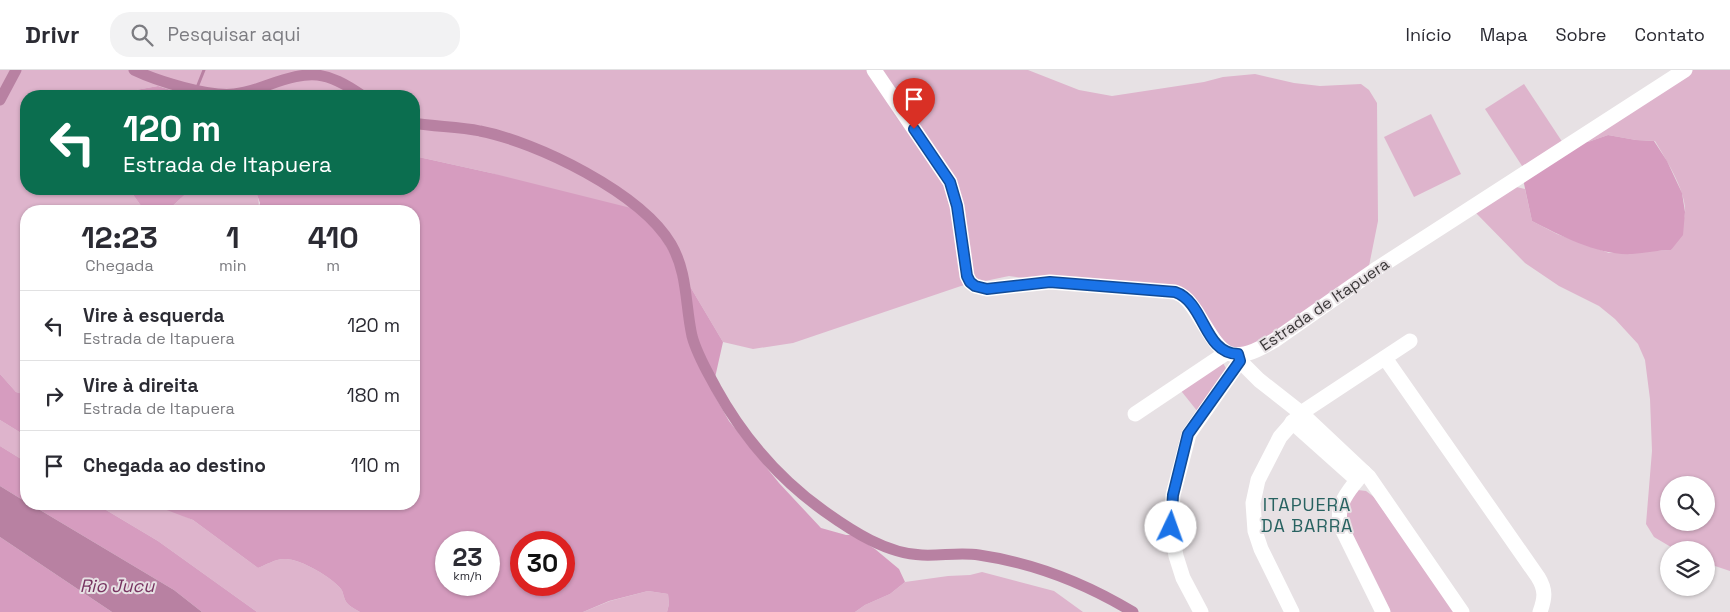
<!DOCTYPE html>
<html lang="pt">
<meta charset="utf-8">
<style>
body{margin:0;font-family:"Space Grotesk",sans-serif;background:#f2f2f3;color:#2b2b33;height:100vh;display:flex;flex-direction:column;font-size:19px;white-space:nowrap}
*{box-sizing:border-box;margin:0}
p{font-size:16px;color:#7c7c81}
.icon{flex:none;width:28px;height:28px;fill:none;stroke:currentColor;stroke-width:2;stroke-linecap:round;stroke-linejoin:round}
.map{position:relative;flex:1;overflow:hidden}
.drawer{position:absolute;left:20px;top:135px;width:400px;height:305px;display:flex;flex-direction:column;background:#fff;border-radius:20px;box-shadow:0 1px 4px #0004}
.drawer>*{flex:none}
.hud{position:absolute;left:20px;top:20px;width:400px;height:105px;border-radius:20px;box-shadow:0 1px 4px #0004;background:#0b6e4f;color:#fff;overflow:hidden}
.controls{position:absolute;left:1660px;top:406px;display:grid;gap:10px}
.controls a{display:grid;place-items:center;width:55px;height:55px;border-radius:50%;background:#fff;box-shadow:0 1px 4px #0004;font-size:25px}
.speed{position:absolute;left:435px;top:461px;display:flex;gap:10px;font-size:25px;font-weight:700;text-align:center}
.speed>*{display:grid;place-content:center;width:65px;height:65px;border-radius:50%;background:#fff;box-shadow:0 1px 4px #0004;line-height:1}
.speed small{font-size:12px;font-weight:400}
.speed .limit{border:8px solid #d22;background:#fff;color:#111}
.pin{position:absolute;display:grid;place-items:center;width:42px;height:42px;color:#fff;margin:-51px -21px;border-radius:50% 50% 50% 0;rotate:-45deg;box-shadow:0 0 5px #0007}
.pin .icon{rotate:45deg}
.me{position:absolute;width:55px;margin:-28px;rotate:3deg;stroke-linejoin:round;filter:drop-shadow(0 0 4px #0008)}
.turn{display:flex;align-items:center;gap:18px;height:105px;padding:0 20px;font-size:22px}
.turn .icon{width:65px;height:65px;stroke-width:2.5}
.turn b{display:block;font-size:35px;line-height:42px}
.eta{display:flex;justify-content:space-evenly;align-items:center;height:85px;text-align:center}
.eta b{font-size:30px;font-weight:700;line-height:35px}
ul{padding:0;list-style:none}
li{display:flex;align-items:center;gap:15px;height:70px;padding:0 20px;border-top:1px solid #e1e1e2}
li div{flex:1}
li b{display:block;font-size:19px}
li em{font-style:normal}
header{display:flex;align-items:center;gap:30px;box-sizing:border-box;height:70px;padding:0 25px;background:#fff;border-bottom:1px solid #e1e1e2}
header strong{font-size:24px}
nav{display:flex;gap:28px;margin-inline-start:auto;font-size:18px}
.search{width:350px;height:45px;background:#f2f2f3;display:flex;align-items:center;gap:12px;box-sizing:border-box;padding:0 18px;border-radius:20px;color:#7c7c81;font-size:19px}
.map>svg:first-child{display:block}
.green{fill:#deb4cc;fill-rule:evenodd}
.forest{fill:#d69cbf;fill-rule:evenodd}
.water{fill:#b881a2}
.lines{fill:none;stroke-linecap:round;stroke-linejoin:round}
.stream{stroke:#b881a2;stroke-width:3}
.canal{stroke:#b881a2;stroke-width:11}
.minor{stroke:#fff;stroke-width:15}
.route-casing{stroke:#114b97;stroke-width:12}
.route{stroke:#1a73e8;stroke-width:9}
.labels{text-anchor:middle;stroke-width:4;stroke-linejoin:round;paint-order:stroke}
.street-label{font-size:16px;fill:#3a3738;stroke:#e7e1e4}
.neighbourhood-label{font-size:18px;letter-spacing:1px;fill:#286261;stroke:#e7e1e4}
.water-label{font-size:18px;font-style:italic;fill:#773360;stroke:#e7e1e4}
</style>
<header>
<strong>Drivr</strong>
<div class="search"><svg class="icon" aria-label="search" viewBox="0 0 24 24"><circle cx="10" cy="10" r="6"/><path d="M15 15l6 6"/></svg>Pesquisar aqui</div>
<nav><a>Início</a><a>Mapa</a><a>Sobre</a><a>Contato</a></nav>
</header>
<div class="map">
<svg width="1730" height="542" viewBox="0 0 1730 542">
<rect width="100%" height="100%" fill="#e7e1e4"/>
<!-- green -->
<g class="green">
<path d="M0 0H1028L1079 20 1112 26 1204 12 1223 7 1255 4 1294 13 1320 16 1361 14 1369 20 1377 33 1378 151 1368 201 1267 269 1246 278H1226L1192 231 1009 206 961 216 793 273 753 279 723 272 656 159 491 103 414 86V26H190L158 16 136 20 131 26H26V119H129L144 140 148 141H26V325L16 322 0 304Z"/>
<path d="M1680 0H1730V501L1706 493V480H1676L1654 467 1646 454 1652 381 1650 329 1645 290 1638 274 1615 249 1599 236 1559 216 1525 193 1474 141 1512 116 1525 119 1532 151 1557 164 1609 183 1671 180C1675 169 1684 153 1685 143 1687 122 1665 88 1655 71L1636 70 1608 65 1588 72 1584 67ZM1669 415H1706V452H1669Z"/>
<path d="M1524 14 1563 73 1524 99 1485 39Z"/>
<path d="M1431 44 1461 104 1414 127 1384 67Z"/>
<path d="M191 119H255C258 126 260 133 258 141H167Z"/>
<path d="M1223 293 1227 300 1198 342 1178 317Z"/>
<path d="M0 350 26 366V392L0 376Z"/>
<path d="M1358 420 1366 421 1374 427 1455 542H1387L1342 442Z"/>
<path d="M96 434H151L173 441 193 450 258 498C266 495 275 489 284 489 299 488 332 507 341 519 343 522 343 524 344 527 346 535 353 538 360 542H257L158 471Z"/>
<path d="M982 502 1054 521 1083 542H855L865 535 890 524 905 512 948 506 970 505Z"/>
<path d="M648 521 668 524 669 534 667 542H583L610 531Z"/>
</g>
<!-- forest -->
<g class="forest">
<path d="M158 16 190 26H131L136 20Z"/>
<path d="M1583 65 1588 72 1608 65 1636 70 1654 71 1667 91 1682 123 1685 142 1683 165 1671 180C1658 180 1645 183 1632 184 1600 186 1561 166 1532 151L1523 109Z"/>
<path d="M414 86 491 103 631 138 656 159 723 272 712 321 729 351 779 413 821 458 846 465H853L875 479 899 499 905 512 890 524 865 535 855 542H667L669 534 668 524 648 521 609 531 583 542H360C353 538 346 535 344 527 343 524 343 522 341 519 332 507 299 488 284 489 275 489 266 495 258 498L193 450 151 434H414V141H258L260 133 255 119H414ZM489 472V515H446V472ZM564 472V515H521V472Z"/>
<path d="M129 119H191L167 141H148L144 140Z"/>
<path d="M0 304 16 322 26 325V366L0 350Z"/>
<path d="M0 376 26 392V432L0 416Z"/>
<path d="M30 434H96L158 471 257 542H202L174 520Z"/>
<path d="M0 467 112 542H0Z"/>
</g>
<!-- water -->
<path class="water" d="M0 416 26 432V434H30L174 520 202 542H112L0 467Z"/>
<g class="lines">
<!-- stream -->
<path class="stream" d="M196 20 204 0"/>
<!-- canal -->
<g class="canal">
<path d="M134 0C157 11 209 27 234 24 246 23 257 19 268 15 311 0 325 0 363 26"/>
<path d="M0 30 16 0"/>
<path d="M414 53C435 57 458 56 480 61 537 72 641 123 671 174 688 203 685 235 692 266 697 285 707 301 716 318 743 367 778 408 824 441 852 461 887 484 922 485 941 486 960 482 979 485 1034 493 1085 513 1133 542"/>
</g>
<!-- minor -->
<g class="minor">
<path d="M874 0 950 112 957 136 967 206 970 212 975 216 987 219 1050 212 1175 222C1186 226 1191 234 1197 243 1222 284 1227 299 1275 270L1378 198 1685 0"/>
<path d="M1238 285 1240 291 1259 310 1301 343 1369 407 1462 542"/>
<path d="M1385 288 1538 507C1546 520 1545 528 1540 542"/>
<path d="M1135 344 1226 283"/>
<path d="M1292 352 1357 410"/>
<path d="M1364 402C1351 418 1336 432 1340 455L1383 542"/>
<path d="M1201 542 1183 508 1176 486 1171 457 1173 425 1189 364 1240 291"/>
<path d="M1292 542 1261 479 1255 461 1253 433 1258 410 1280 367 1301 343 1410 271"/>
</g>
</g>
<g class="lines">
<!-- route casing -->
<g class="route-casing">
<path id="route" d="M914 59 950 112 957 136 967 206 970 212 975 216 987 219 1050 212 1175 222C1205 232 1204 284 1238 284L1240 291 1188 364 1173 425 1171 457"/>
</g>
<!-- route -->
<use href="#route" class="route"/>
</g>
<g class="labels">
<!-- street labels -->
<g class="street-label">
<text transform="translate(1324 234) rotate(-34)" y="6">Estrada de Itapuera</text>
</g>
<!-- neighbourhood labels -->
<g class="neighbourhood-label">
<text x="1307" y="441">ITAPUERA<tspan x="1307" dy="21">DA BARRA</tspan></text>
</g>
<!-- water labels -->
<g class="water-label">
<text x="117" y="522">Rio Jucu</text>
</g>
</g>
</svg>
<div class="controls">
<a><svg class="icon" aria-label="search" viewBox="0 0 24 24"><circle cx="10" cy="10" r="6"/><path d="M15 15l6 6"/></svg></a>
<a><svg class="icon" aria-label="layers" viewBox="0 0 24 24"><path d="M12 4l9 5-9 5-9-5zM3 14l9 5 9-5"/></svg></a>
</div>
<div class="speed"><div>23<small>km/h</small></div><div class="limit">30</div></div>
<div class="pin" style="left:914px;top:59px;background:#d93025"><svg class="icon" aria-label="arrive" viewBox="0 0 24 24"><path d="M6 21V4h12l-3 4 3 4H6"/></svg></div>
<svg class="me" style="left:1171px;top:457px" viewBox="-20 -20 40 40"><circle r="19" fill="#fff"/><path d="M0-13L10 11 0 6-10 11z" fill="#1a73e8"/></svg>
<div class="hud">
<div class="turn"><svg class="icon" aria-label="left" viewBox="0 0 24 24"><path d="M17 20v-9H6M10 6l-5 5 5 5"/></svg><div><b>120 m</b>Estrada de Itapuera</div></div>
</div>
<section class="drawer">
<div class="eta">
<div><b>12:23</b><p>Chegada</p></div>
<div><b>1</b><p>min</p></div>
<div><b>410</b><p>m</p></div>
</div>
<ul>
<li><svg class="icon" aria-label="left" viewBox="0 0 24 24"><path d="M17 20v-9H6M10 6l-5 5 5 5"/></svg><div><b>Vire à esquerda</b><p>Estrada de Itapuera</p></div><em>120 m</em></li>
<li><svg class="icon" aria-label="right" viewBox="0 0 24 24"><path d="M7 20v-9h11M14 6l5 5-5 5"/></svg><div><b>Vire à direita</b><p>Estrada de Itapuera</p></div><em>180 m</em></li>
<li><svg class="icon" aria-label="arrive" viewBox="0 0 24 24"><path d="M6 21V4h12l-3 4 3 4H6"/></svg><div><b>Chegada ao destino</b></div><em>110 m</em></li>
</ul>
</section>
</div>
